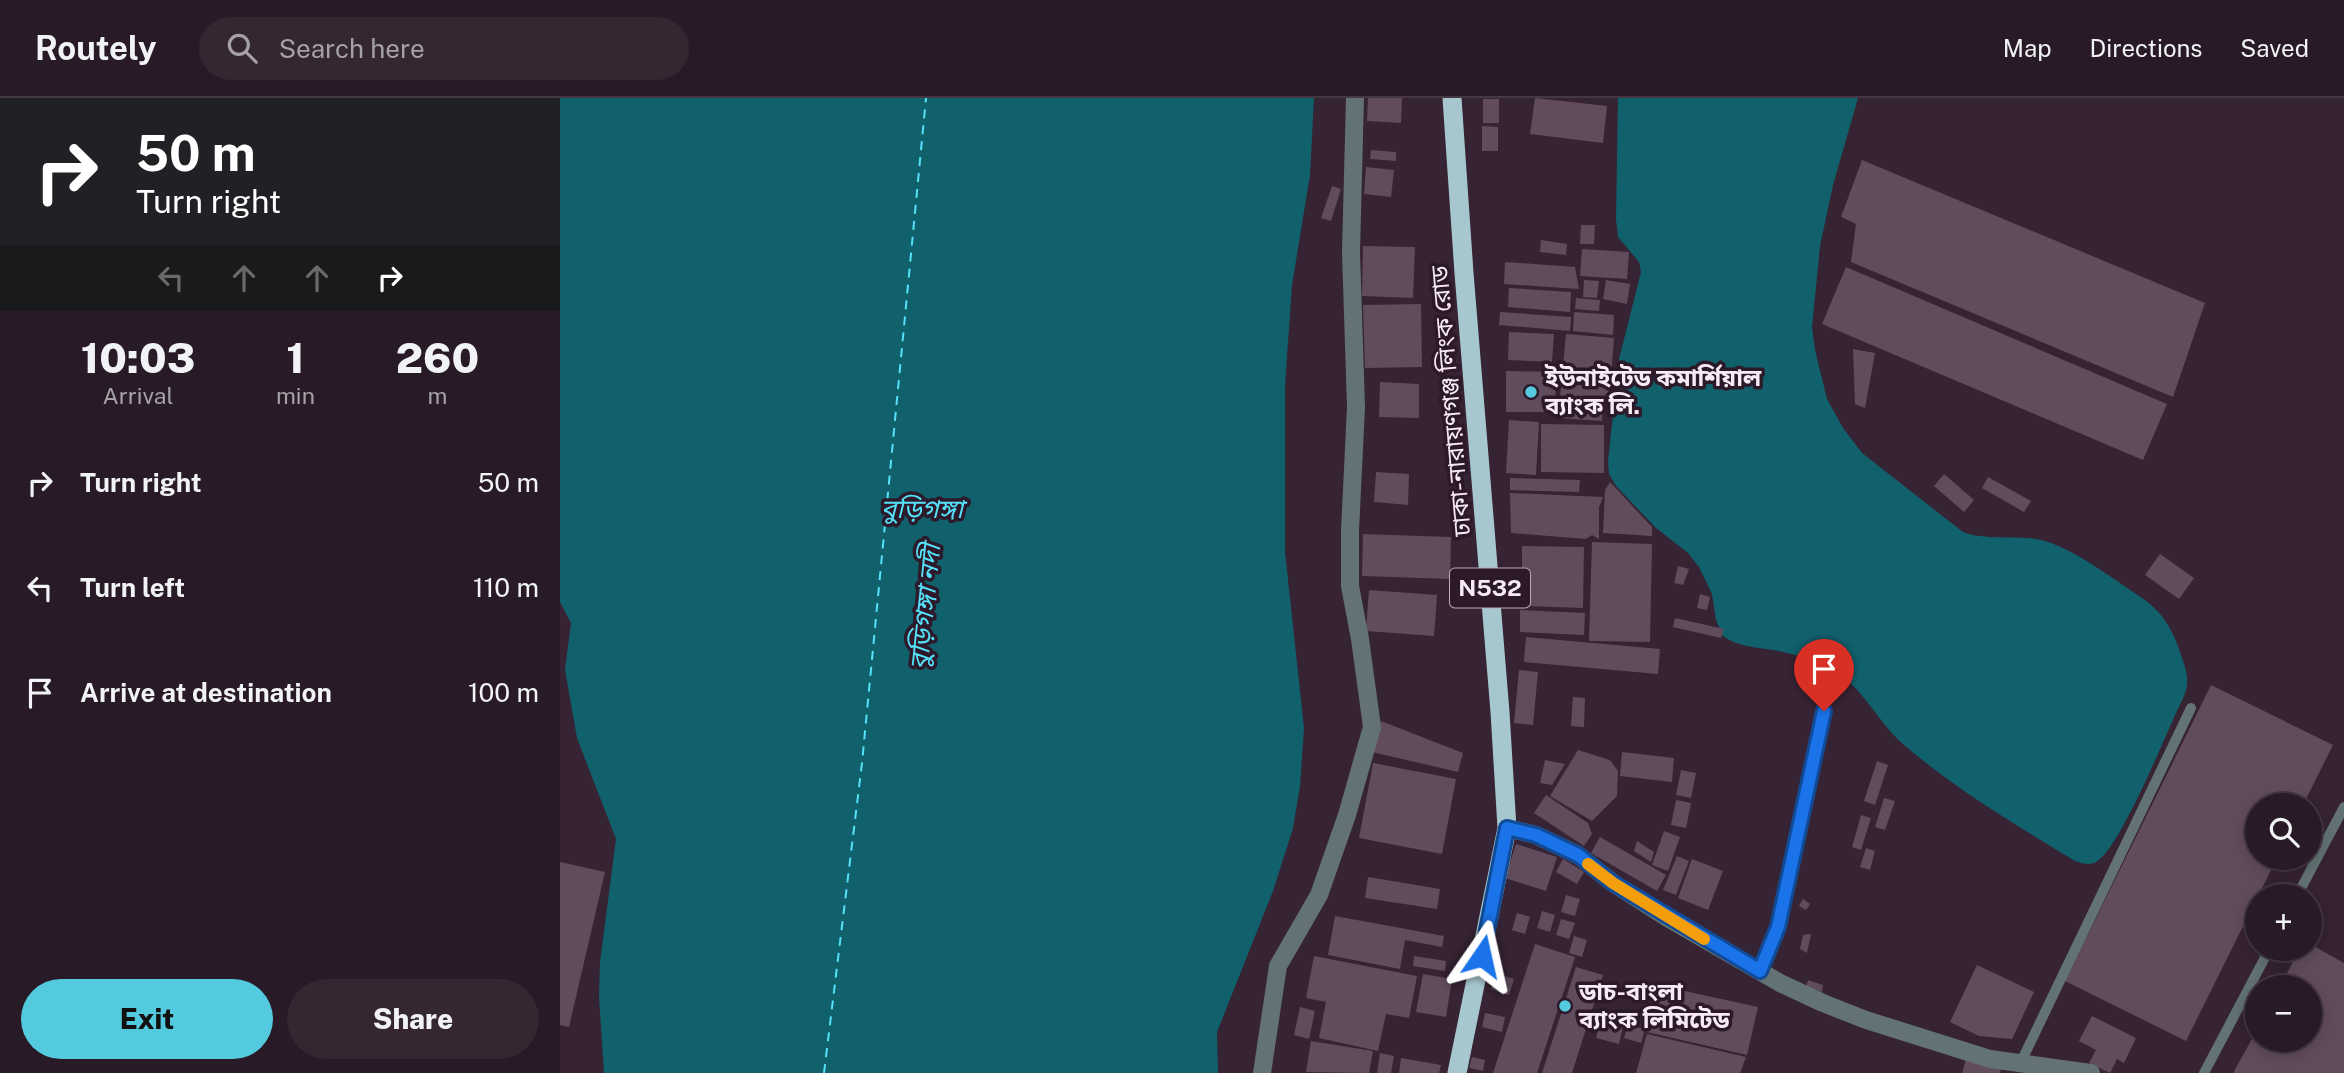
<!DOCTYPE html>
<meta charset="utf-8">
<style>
body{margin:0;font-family:"Public Sans","Noto Sans Bengali",sans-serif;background:#342732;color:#f1f3f6;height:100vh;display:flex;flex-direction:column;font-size:26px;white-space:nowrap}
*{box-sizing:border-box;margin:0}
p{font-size:23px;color:#a5a1a7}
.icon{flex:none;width:38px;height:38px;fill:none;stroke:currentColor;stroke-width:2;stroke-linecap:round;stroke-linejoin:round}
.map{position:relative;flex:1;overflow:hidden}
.side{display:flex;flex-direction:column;background:#281a26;width:560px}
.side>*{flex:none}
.top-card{background:#202124;color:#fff;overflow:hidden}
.tools{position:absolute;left:1685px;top:695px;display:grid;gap:14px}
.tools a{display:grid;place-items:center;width:77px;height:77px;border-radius:50%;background:#281a26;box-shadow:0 4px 18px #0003,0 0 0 2px #443843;font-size:35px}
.pin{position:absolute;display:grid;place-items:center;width:60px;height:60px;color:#fff;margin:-72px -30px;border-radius:50% 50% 50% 0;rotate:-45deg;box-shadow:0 0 7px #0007}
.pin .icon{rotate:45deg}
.me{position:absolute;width:77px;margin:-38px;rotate:11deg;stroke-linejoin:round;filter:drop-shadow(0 0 5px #0008)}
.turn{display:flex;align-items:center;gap:24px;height:147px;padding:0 21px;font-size:32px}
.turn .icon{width:91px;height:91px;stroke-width:2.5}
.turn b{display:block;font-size:49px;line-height:60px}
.lanes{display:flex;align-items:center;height:66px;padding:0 21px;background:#0003;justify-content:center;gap:35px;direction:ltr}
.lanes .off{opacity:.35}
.eta{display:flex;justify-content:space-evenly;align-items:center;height:119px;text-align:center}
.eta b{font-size:42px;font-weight:800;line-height:49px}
.primary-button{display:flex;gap:14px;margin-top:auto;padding:14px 21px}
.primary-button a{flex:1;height:80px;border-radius:42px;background:#54cade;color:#111;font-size:28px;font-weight:800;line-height:80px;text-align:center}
.primary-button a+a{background:#342732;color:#f1f3f6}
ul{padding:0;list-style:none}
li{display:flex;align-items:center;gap:21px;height:105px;padding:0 21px}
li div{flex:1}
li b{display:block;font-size:26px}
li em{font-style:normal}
header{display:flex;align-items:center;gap:42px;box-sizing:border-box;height:98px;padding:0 35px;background:#281a26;border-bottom:2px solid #443843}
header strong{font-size:33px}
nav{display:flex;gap:38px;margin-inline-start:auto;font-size:24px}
.search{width:490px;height:63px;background:#342732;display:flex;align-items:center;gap:18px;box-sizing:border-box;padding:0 24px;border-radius:38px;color:#a5a1a7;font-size:26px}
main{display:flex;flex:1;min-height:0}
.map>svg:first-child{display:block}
.water{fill:#11616d}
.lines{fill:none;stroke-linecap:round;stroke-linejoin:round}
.ferry{stroke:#55e1f8;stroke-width:2;stroke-dasharray:9 7;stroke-linecap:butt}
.building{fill:#614c5d}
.service{stroke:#637274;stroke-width:10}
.minor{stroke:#637274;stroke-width:18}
.tertiary{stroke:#637274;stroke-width:18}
.trunk{stroke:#a6c7ce;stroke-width:19}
.route-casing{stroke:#114b97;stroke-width:18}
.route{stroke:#1a73e8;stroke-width:12}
.slow{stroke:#f59e0b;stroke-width:12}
.poi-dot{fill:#54cade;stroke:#2c1929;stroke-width:2.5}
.labels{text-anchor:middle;stroke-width:7;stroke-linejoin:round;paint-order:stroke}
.shield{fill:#2c1929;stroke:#bbacb8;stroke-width:2}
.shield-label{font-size:23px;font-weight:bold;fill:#f8ebf5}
.poi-label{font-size:24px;font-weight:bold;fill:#f8ebf5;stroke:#2c1929;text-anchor:start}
.street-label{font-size:24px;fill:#f8ebf5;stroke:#2c1929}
.water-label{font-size:26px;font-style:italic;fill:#55e1f8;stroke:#2c1929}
</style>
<header>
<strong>Routely</strong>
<div class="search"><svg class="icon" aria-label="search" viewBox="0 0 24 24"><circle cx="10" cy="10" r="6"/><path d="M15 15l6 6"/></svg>Search here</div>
<nav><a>Map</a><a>Directions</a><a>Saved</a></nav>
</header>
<main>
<section class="side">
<div class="top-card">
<div class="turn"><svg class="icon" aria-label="right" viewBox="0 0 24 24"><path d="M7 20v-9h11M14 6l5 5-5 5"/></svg><div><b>50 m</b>Turn right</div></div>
<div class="lanes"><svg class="icon off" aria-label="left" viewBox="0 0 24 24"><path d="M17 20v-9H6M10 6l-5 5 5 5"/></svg><svg class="icon off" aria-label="ahead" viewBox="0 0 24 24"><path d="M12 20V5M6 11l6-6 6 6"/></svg><svg class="icon off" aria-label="ahead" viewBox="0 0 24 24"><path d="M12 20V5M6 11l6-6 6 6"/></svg><svg class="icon" aria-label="right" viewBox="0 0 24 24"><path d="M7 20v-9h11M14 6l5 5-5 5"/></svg></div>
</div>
<div class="eta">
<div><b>10:03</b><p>Arrival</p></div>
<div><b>1</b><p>min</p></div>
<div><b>260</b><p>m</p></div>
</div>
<ul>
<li><svg class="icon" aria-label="right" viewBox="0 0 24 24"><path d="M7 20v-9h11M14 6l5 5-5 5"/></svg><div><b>Turn right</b></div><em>50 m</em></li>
<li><svg class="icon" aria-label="left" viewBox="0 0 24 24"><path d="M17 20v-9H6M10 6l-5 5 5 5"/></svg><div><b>Turn left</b></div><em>110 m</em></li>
<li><svg class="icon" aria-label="arrive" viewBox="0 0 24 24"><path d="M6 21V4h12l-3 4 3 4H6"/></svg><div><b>Arrive at destination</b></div><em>100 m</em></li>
</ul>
<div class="primary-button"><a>Exit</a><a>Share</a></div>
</section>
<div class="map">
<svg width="1784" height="975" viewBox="0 0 1784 975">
<rect width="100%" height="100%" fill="#362333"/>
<!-- water -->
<g class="water">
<path d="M0 0H754L750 77 732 187 725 287V454L744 630 740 688 733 730 713 793 657 934 658 975H44L39 898 40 864 56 741 17 640 5 572 11 525 0 504Z"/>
<path d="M1058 0H1298L1273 87 1260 148 1252 229 1255 252 1267 301 1283 330 1302 355 1403 434C1429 444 1461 435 1488 444 1517 453 1559 485 1585 502 1606 518 1614 535 1622 560 1625 568 1628 578 1627 587 1626 598 1617 611 1613 622 1600 650 1559 751 1536 764 1529 768 1522 765 1515 763 1456 727 1395 691 1343 646 1320 626 1307 597 1282 578 1263 564 1237 556 1213 552 1194 549 1179 549 1163 538L1156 522 1152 496 1139 469 1128 455 1096 430 1056 388 1049 376 1048 363 1059 261 1081 174 1079 164 1058 139 1056 121Z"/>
</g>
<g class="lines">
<!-- ferry -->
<path class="ferry" d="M264 975 302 665 366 0"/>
</g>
<!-- building -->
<g class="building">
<path d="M808 0H842L841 25 807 23Z"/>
<path d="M975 0 1047 8 1043 45 970 36Z"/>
<rect x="923" y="1" width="16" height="24"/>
<path d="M922 28 938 29V53H922Z"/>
<path d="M811 52 836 54V63L810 61Z"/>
<path d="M1302 62 1645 205 1613 299 1291 164 1296 126 1281 119Z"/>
<path d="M806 69 834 72 831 99 804 96Z"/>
<path d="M772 88 781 91 771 123 761 120Z"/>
<path d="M1021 127H1035L1034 146H1020Z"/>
<path d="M981 142 1007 146 1006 157 980 154Z"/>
<path d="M803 148 855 149 853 200 802 198Z"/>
<path d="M1022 151 1069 154 1067 181 1020 178Z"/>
<path d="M945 164 1015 169 1019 191 944 186Z"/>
<path d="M1286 169 1607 306 1583 362 1262 226Z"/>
<path d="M1024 182 1039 183 1037 200 1023 199Z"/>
<path d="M1046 182 1070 186 1067 206 1043 201Z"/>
<path d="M949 190 1011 194 1010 214 948 209Z"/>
<path d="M1016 200 1040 202 1039 213 1015 211Z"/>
<path d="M861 206 862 269 805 270 803 207Z"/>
<path d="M940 214 1011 219 1010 233 939 227Z"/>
<path d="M1014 214 1054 217 1053 237 1013 233Z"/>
<path d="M949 234 994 236 992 264 948 262Z"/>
<path d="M1006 236 1054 240 1049 307 1043 306 1042 323 998 320Z"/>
<path d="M1293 251 1315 255 1305 310 1295 306Z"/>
<path d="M946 273 996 274 995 314H946Z"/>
<path d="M820 284 859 286V320L819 319Z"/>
<path d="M949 322 979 324 976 377 946 375Z"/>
<path d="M981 326 1044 327V375L981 374Z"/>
<path d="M816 374 849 376 848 407 814 404Z"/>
<path d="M1384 376 1414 402 1404 414 1374 388Z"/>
<path d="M1428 379 1471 403 1464 414 1422 390Z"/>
<path d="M950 380 1020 382 1019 394 950 392Z"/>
<path d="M1050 384 1092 429V438L1043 435 1045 392Z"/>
<path d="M950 395 1043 399 1039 409V441L1032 437 1026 441 951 435Z"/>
<path d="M803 436 891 439 890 481 802 478Z"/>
<path d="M1032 444 1092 446 1090 544 1029 543Z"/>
<path d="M962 448 1024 449 1023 510 962 508Z"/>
<path d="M1600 456 1634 480 1619 501 1585 477Z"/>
<path d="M1118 468 1129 471 1123 487 1114 485Z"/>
<path d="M809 492 877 497 874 538 806 533Z"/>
<path d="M1140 496 1150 499 1147 512 1137 510Z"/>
<path d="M960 512 1025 515 1024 537 960 534Z"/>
<path d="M1115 520 1164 531 1161 540 1113 529Z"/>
<path d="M966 539 1100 551 1098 576 964 564Z"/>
<path d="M959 572 978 574 973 627 954 625Z"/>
<path d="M1651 587 1773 647 1743 707H1698V760H1717L1626 943 1505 883Z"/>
<path d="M1013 599 1025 600 1024 629 1011 628Z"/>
<path d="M821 623 903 655 898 674 812 654Z"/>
<path d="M1018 652 1050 662 1058 673 1057 698 1032 723 990 698Z"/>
<path d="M1062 654 1114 660 1112 684 1060 678Z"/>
<path d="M985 662 1005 666 992 687 980 685Z"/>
<path d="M1317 663 1328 667 1315 707 1304 703Z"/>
<path d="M813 665 896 681 882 756 799 740Z"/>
<path d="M1121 672 1136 675 1131 700 1116 697Z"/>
<path d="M986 697 1028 725 1032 736 1024 748 974 715Z"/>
<path d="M1324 700 1335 703 1325 732 1315 729Z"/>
<path d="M1116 702 1131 705 1126 730 1111 727Z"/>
<path d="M1301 717 1311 720 1301 752 1292 749Z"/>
<path d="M1104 733 1120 739 1108 773 1092 767Z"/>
<path d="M1040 739 1106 777 1097 793 1031 755Z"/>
<path d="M1077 743 1094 754 1091 764 1074 753Z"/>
<path d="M956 746 997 759 986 793 945 780Z"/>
<path d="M1306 750 1315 753 1310 772 1300 769Z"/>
<path d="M1117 758 1129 763 1116 797 1103 792Z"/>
<path d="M1003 761 1024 774 1017 786 996 774Z"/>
<path d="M1132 761 1163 773 1148 812 1118 800Z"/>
<path d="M0 764 45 774 9 929 0 927Z"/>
<path d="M808 779 880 791 877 811 805 800Z"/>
<path d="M1006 797 1020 801 1015 818 1001 814Z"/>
<path d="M1243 801 1250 806 1246 812 1239 808Z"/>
<path d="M982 813 995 817 990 834 977 830Z"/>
<path d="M957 815 970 819 965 836 952 832Z"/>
<path d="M775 818 884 838 882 849 845 842 840 871 768 857Z"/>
<path d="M1001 821 1015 825 1009 841 996 837Z"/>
<path d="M1251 836 1247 855 1240 851 1243 837Z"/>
<path d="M1014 838 1027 842 1022 859 1009 855Z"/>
<path d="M975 846 1015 859 977 975H933Z"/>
<path d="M1750 846 1784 865V975H1673L1698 930V942H1750V889H1720L1740 850H1750Z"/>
<path d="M754 858 857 878 849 920 826 916 818 953 759 940 766 904 746 900Z"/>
<path d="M854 858 886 863 885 873 853 868Z"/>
<path d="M1417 867 1474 894 1452 941 1419 938 1390 924Z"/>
<path d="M1016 869 1043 877 1012 975H982Z"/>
<path d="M936 875 954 881 949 897 931 891Z"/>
<path d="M863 876 892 881 886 919 856 914Z"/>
<path d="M1248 882 1263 887 1262 894 1246 889Z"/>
<path d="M1097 887 1198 909 1187 957 1087 934Z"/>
<path d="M740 909 755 913 749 941 734 937Z"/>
<path d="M925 915 945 919 942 934 922 929Z"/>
<path d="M1042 918 1064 924 1059 946 1036 940Z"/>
<path d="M1532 918 1576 940 1564 965 1557 961 1550 975 1529 965 1536 952 1519 943Z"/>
<path d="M1068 927 1085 931 1081 945 1064 940Z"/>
<path d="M1087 936 1186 959 1180 975H1076Z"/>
<path d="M751 943 813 953 809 975 746 974Z"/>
<path d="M820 955 834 958 831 975H817Z"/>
<path d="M1407 958 1442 968 1440 975H1402Z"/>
<path d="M912 959 925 962 923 973 909 970Z"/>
<path d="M841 960 881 967 879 975H839Z"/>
</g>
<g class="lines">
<!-- service -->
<g class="service">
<path d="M1737 798 1784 709"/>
<path d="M1200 873 1218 829 1264 613"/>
<path d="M1461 964 1631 610"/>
<path d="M1644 975 1710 850"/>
</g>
<!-- minor -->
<path class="minor" d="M702 975 718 868 759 797 787 717 812 629 800 541 790 488V433L796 309 791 154 795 0"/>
<!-- tertiary -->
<path class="tertiary" d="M947 730 976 737 1018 757 1053 785 1106 819 1220 885 1263 905 1306 922 1430 961 1531 975"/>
<!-- trunk -->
<path class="trunk" d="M892 0 904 175 940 614 947 730 897 975"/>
</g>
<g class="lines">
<!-- route casing -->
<g class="route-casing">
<path id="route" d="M922 858 947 730 976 737 1018 757 1053 785 1200 873 1218 829 1264 613"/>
</g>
<!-- route -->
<use href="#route" class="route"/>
<!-- slow -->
<path class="slow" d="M1028 766 1053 785 1144 841"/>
</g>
<!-- markers -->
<g class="poi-dot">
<circle cx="971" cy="294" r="7"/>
<circle cx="1005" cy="908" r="7"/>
</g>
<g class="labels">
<!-- shield labels -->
<rect class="shield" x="890" y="470.5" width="80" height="39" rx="5"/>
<g class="shield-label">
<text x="930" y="498">N532</text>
</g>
<!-- poi labels -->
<g class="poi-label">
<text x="985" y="288">ইউনাইটেড কমার্শিয়াল<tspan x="985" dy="28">ব্যাংক লি.</tspan></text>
<text x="1019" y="902">ডাচ-বাংলা<tspan x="1019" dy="28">ব্যাংক লিমিটেড</tspan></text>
</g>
<!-- street labels -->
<g class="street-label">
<text transform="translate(891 303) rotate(-95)" y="8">ঢাকা-নারায়ণগঞ্জ লিংক রোড</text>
</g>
<!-- water labels -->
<g class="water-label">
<text x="362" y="420">বুড়িগঙ্গা</text>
<text transform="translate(365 509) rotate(-84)" y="9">বুড়িগঙ্গা নদী</text>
</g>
</g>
</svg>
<div class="tools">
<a><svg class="icon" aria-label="search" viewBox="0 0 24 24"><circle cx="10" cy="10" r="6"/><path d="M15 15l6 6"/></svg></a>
<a>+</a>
<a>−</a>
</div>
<div class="pin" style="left:1264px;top:613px;background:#d93025"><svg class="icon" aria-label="arrive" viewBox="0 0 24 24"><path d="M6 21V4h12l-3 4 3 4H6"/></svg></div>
<svg class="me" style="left:922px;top:858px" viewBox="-20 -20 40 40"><path d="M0-17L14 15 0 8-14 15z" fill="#1a73e8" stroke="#fff" stroke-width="4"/></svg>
</div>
</main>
